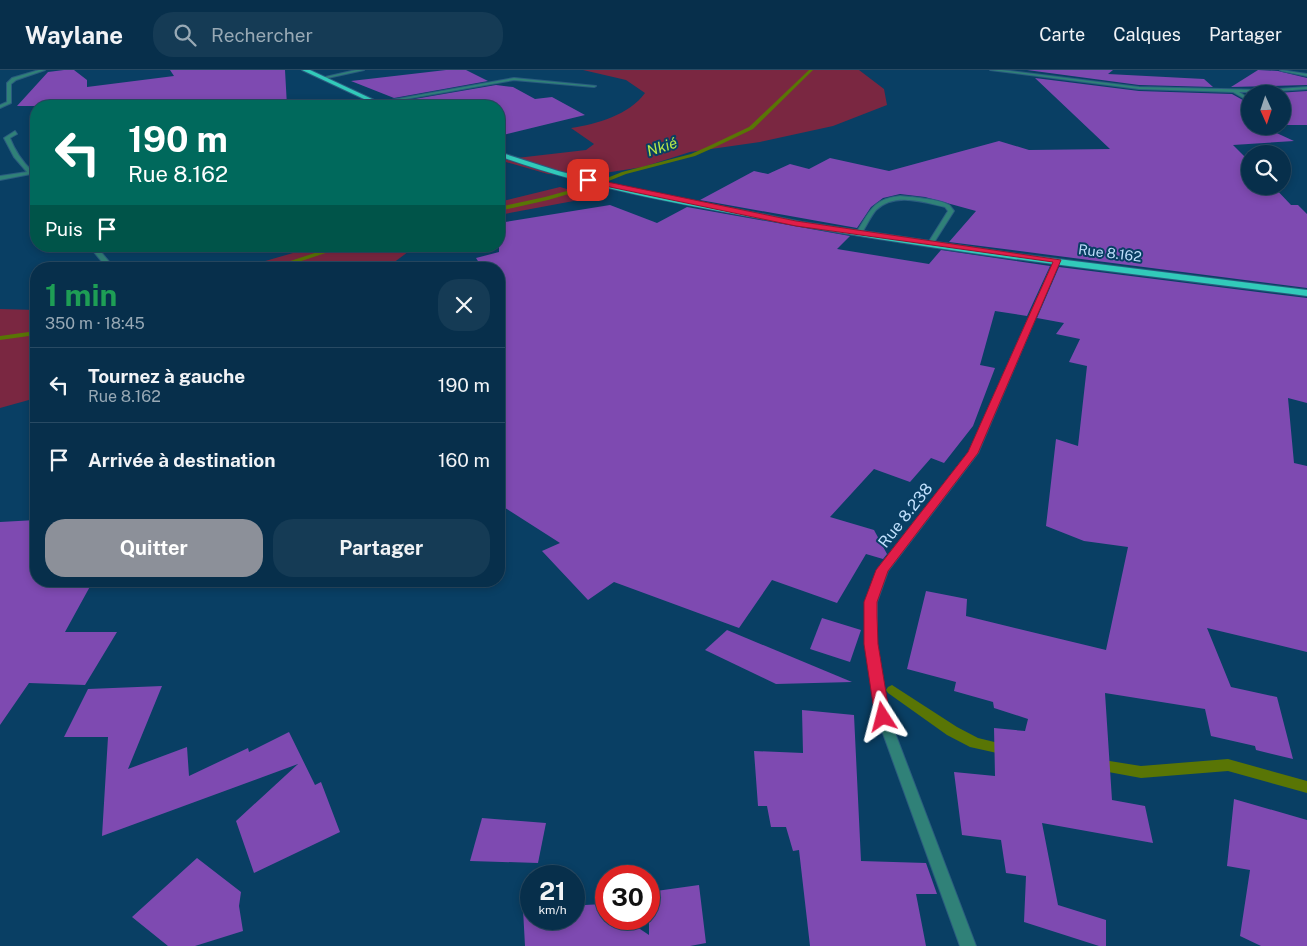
<!DOCTYPE html>
<html lang="fr">
<meta charset="utf-8">
<style>
body{margin:0;font-family:"Public Sans",sans-serif;background:#153b55;color:#f1f3f6;height:100vh;display:flex;flex-direction:column;font-size:19px;white-space:nowrap}
*{box-sizing:border-box;margin:0}
p{font-size:16px;color:#98a9b5}
.icon{flex:none;width:28px;height:28px;fill:none;stroke:currentColor;stroke-width:2;stroke-linecap:round;stroke-linejoin:round}
.map{position:relative;flex:1;overflow:hidden}
.sheet{position:absolute;left:30px;top:192px;width:475px;height:325px;display:flex;flex-direction:column;background:#072f4b;border-radius:20px;box-shadow:0 2px 8px #0003,0 0 0 1px #284a63}
.sheet>*{flex:none}
.banner{position:absolute;left:30px;top:30px;width:475px;height:152px;border-radius:20px;box-shadow:0 2px 8px #0003,0 0 0 1px #284a63;background:#00695c;color:#fff;overflow:hidden}
.needle{width:32px;rotate:177deg}
.fabs{position:absolute;left:1241px;top:15px;display:grid;gap:10px}
.fabs a{display:grid;place-items:center;width:50px;height:50px;border-radius:50%;background:#072f4b;box-shadow:0 2px 8px #0003,0 0 0 1px #284a63;font-size:25px}
.speed{position:absolute;left:520px;top:795px;display:flex;gap:10px;font-size:25px;font-weight:700;text-align:center}
.speed>*{display:grid;place-content:center;width:65px;height:65px;border-radius:50%;background:#072f4b;box-shadow:0 2px 8px #0003,0 0 0 1px #284a63;line-height:1}
.speed small{font-size:12px;font-weight:400}
.speed .limit{border:8px solid #d22;background:#fff;color:#111}
.pin{position:absolute;display:grid;place-items:center;width:42px;height:42px;color:#fff;margin:-21px;border-radius:10px;box-shadow:0 2px 8px #0006}
.me{position:absolute;width:55px;margin:-28px;rotate:351deg;stroke-linejoin:round;filter:drop-shadow(0 0 4px #0008)}
.turn{display:flex;align-items:center;gap:18px;height:105px;padding:0 15px;font-size:22px}
.turn .icon{width:65px;height:65px;stroke-width:2.5}
.turn b{display:block;font-size:35px;line-height:42px}
.then{display:flex;align-items:center;height:48px;padding:0 15px;background:#0003;gap:10px;font-size:19px}
.round{display:grid;place-items:center;flex:none;width:52px;height:52px;border-radius:20px;background:#153b55}
.head{display:flex;align-items:center;justify-content:space-between;height:85px;padding:0 15px}
h1{font-size:30px;font-weight:700;line-height:38px;color:#1e9e55}
.button{display:flex;gap:10px;margin-top:auto;padding:10px 15px}
.button a{flex:1;height:58px;border-radius:20px;background:#8c9099;color:#fff;font-size:20px;font-weight:700;line-height:58px;text-align:center}
.button a+a{background:#153b55;color:#f1f3f6}
ul{padding:0;list-style:none}
li{display:flex;align-items:center;gap:15px;height:75px;padding:0 15px;border-top:1px solid #284a63}
li div{flex:1}
li b{display:block;font-size:19px}
li em{font-style:normal}
header{display:flex;align-items:center;gap:30px;box-sizing:border-box;height:70px;padding:0 25px;background:#072f4b;border-bottom:1px solid #284a63}
header strong{font-size:24px}
nav{display:flex;gap:28px;margin-inline-start:auto;font-size:18px}
.search{width:350px;height:45px;background:#153b55;display:flex;align-items:center;gap:12px;box-sizing:border-box;padding:0 18px;border-radius:20px;color:#98a9b5;font-size:19px}
.map>svg:first-child{display:block}
.green{fill:#7a2741}
.lines{fill:none;stroke-linecap:round;stroke-linejoin:round}
.stream{fill:#597505;fill-rule:evenodd}
.building{fill:#7e4ab1}
.minor-casing{stroke:#2a5c7f;stroke-width:2}
.trunk-casing{stroke:#2a5c7f;stroke-width:2}
.minor{fill:#308178;fill-rule:evenodd}
.trunk{fill:#32caba;fill-rule:evenodd}
.route{fill:#e11d48;stroke:#92132f}
.labels{text-anchor:middle;stroke-width:4;stroke-linejoin:round;paint-order:stroke}
.far-street-label{font-size:14px;fill:#bfdffc;stroke:#093f64}
.far-water-label{font-size:15px;font-style:italic;fill:#b9e948;stroke:#093f64}
.street-label{font-size:16px;fill:#bfdffc;stroke:#093f64}
</style>
<header>
<strong>Waylane</strong>
<div class="search"><svg class="icon" aria-label="search" viewBox="0 0 24 24"><circle cx="10" cy="10" r="6"/><path d="M15 15l6 6"/></svg>Rechercher</div>
<nav><a>Carte</a><a>Calques</a><a>Partager</a></nav>
</header>
<div class="map">
<svg width="1307" height="876" viewBox="0 0 1307 876">
<rect width="100%" height="100%" fill="#093f64"/>
<!-- green -->
<g class="green">
<path d="M583 0H859L884 19 887 35 833 56 760 72 690 82 643 97 579 107 548 104 499 90 586 80 594 74 571 58C597 54 629 45 645 23L626 10Z"/>
<path d="M560 117 595 127 499 145V132Z"/>
<path d="M317 176H416L385 199H238Z"/>
<path d="M0 239 36 240V328L0 338Z"/>
</g>
<g class="lines">
<!-- stream -->
<g class="stream">
<path d="M809 0H813L753 59 713 78 695 86 626 104 596 116 548 130 499 141V137L545 127 592 114 622 102 691 84 709 76 749 57Z"/>
<path d="M336 176H347L277 199H266Z"/>
<path d="M36 261V265L0 270V266Z"/>
<path d="M892 615 957 657 978 668 1011 676 1013 680 1011 684 1006 685 970 677 947 665 888 623 886 620 888 617Z"/>
<path d="M1097 689 1141 696 1228 689 1307 711V723L1228 701 1141 708 1092 699 1090 695 1092 691Z"/>
</g>
</g>
<!-- building -->
<g class="building">
<path d="M64 0H74L87 10V17L174 6 170 0H285L287 36H17L48 2Z"/>
<path d="M446 0H466L488 11 394 28 351 11Z"/>
<path d="M1027 0H1113L1108 4 1204 9 1213 17 1139 15Z"/>
<path d="M1258 0 1278 1 1307 8V15L1231 17Z"/>
<path d="M1035 8 1139 21 1232 24 1250 34V56H1261L1294 71 1233 75 1250 92V116H1273L1291 135H1298L1307 144V218L949 172 976 141 925 127 900 124 883 128 871 137 857 158 700 130 754 101 768 104 790 94 809 99 830 88 889 101 999 71 1029 80 1110 79Z"/>
<path d="M496 15 513 17 535 29 552 27 585 45 499 66V36H416L403 31Z"/>
<path d="M1307 21V55H1282V24H1264Z"/>
<path d="M610 135 657 153 687 137 850 166 837 179 929 194 941 180 1050 196 1027 246 995 241 980 295 995 298 973 356 944 393 931 388 910 412 874 399 830 447 874 460 887 484 883 489 866 484 837 533 772 510 739 558 614 512 588 530 542 481 560 473 499 434V367L503 366 499 345V199H483L476 188 499 182V153Z"/>
<path d="M1059 197 1307 228V333L1288 328 1294 393 1307 396V582L1207 558 1231 617 1277 627 1293 689 1256 680 1255 676 1211 666 1205 639 1105 623 1112 730 1145 736 1153 773 1042 753 1058 835 1106 850V876H1099L1024 852 1026 806 1006 803 1001 770 962 765 954 702 995 706 994 658 1025 661 1028 649 994 638 993 632 954 621 956 612 907 599 926 521 967 529 966 546 1106 580 1128 477 1084 471 1046 456 1056 369 1078 376 1087 296 1069 292 1080 269 1056 264 1064 253 1037 248Z"/>
<path d="M36 450V511H93L65 562H117L85 615 29 613 0 655V452Z"/>
<path d="M822 548 861 560 850 592 810 579Z"/>
<path d="M727 560 852 612 776 614 705 580Z"/>
<path d="M162 616 128 699 187 677 189 706 248 678 249 682 289 662 315 715 321 712 340 762 254 803 236 751 298 694 102 766 108 667H64L88 619Z"/>
<path d="M802 640 854 645 861 791 926 793 937 824H916L926 876H810L799 780 793 781 786 757H771L767 736H758L754 681 803 683Z"/>
<path d="M1234 729 1307 750V876H1261L1240 866 1250 800 1227 796Z"/>
<path d="M482 748 546 753 538 793 470 791Z"/>
<path d="M197 788 241 822 239 836 243 861 195 876H168L132 847Z"/>
<path d="M699 815 706 873 690 876H525L523 839 531 838V849H574V832L585 831V835L603 834 606 836V849H625L649 865V822Z"/>
</g>
<g class="lines">
<!-- minor casing -->
<g class="minor-casing">
<g id="minor">
<path d="M39 0H45L16 10 11 14V33L0 38V35L7 32V13L12 8Z"/>
<path d="M356 0H364L323 9 321 8Z"/>
<path d="M990 0H1002L1139 17 1262 20 1307 17V19L1262 22H1239L1250 29V32L1233 22 1139 19Z"/>
<path d="M1280 0 1307 4V6L1282 1Z"/>
<path d="M514 8 596 16 594 17 514 10 377 34 375 33Z"/>
<path d="M15 61 17 64 10 68C15 81 22 91 32 101H36V103L0 110V106L27 102 14 87 4 68Z"/>
<path d="M900 126C911 127 940 129 949 135 950 135 953 140 954 141L933 174 928 173 948 141 945 137C923 132 894 122 876 140 870 147 866 157 861 164H857L856 163C870 142 872 129 900 126Z"/>
<path d="M89 176H96L115 199H108Z"/>
<path d="M1055 189 1060 190 978 383 888 501 877 532V574L889 647 976 876H960L877 647 865 574V532L879 497 969 382Z"/>
</g>
</g>
<!-- trunk casing -->
<g class="trunk-casing">
<g id="trunk">
<path d="M302 0H310L387 36H379Z"/>
<path d="M499 82 558 101 614 115 802 152 1018 184 1307 220V226C1126 203 943 183 763 149 674 133 585 117 499 86Z"/>
</g>
</g>
<!-- minor -->
<use href="#minor" class="minor"/>
<!-- trunk -->
<use href="#trunk" class="trunk"/>
</g>
<!-- route -->
<path class="route" d="M588 108 796 151 1061 190 978 383 888 501 877 532V546L878 574 890 647 888 651H877L875 647 864 574V532L876 500 968 382 1053 192 796 156 586 112Z"/>
<g class="labels">
<!-- far-street labels -->
<g class="far-street-label">
<text transform="translate(1110 183) rotate(7)" y="5">Rue 8.162</text>
</g>
<!-- far-water labels -->
<g class="far-water-label">
<text transform="translate(662 77) rotate(-18)" y="5">Nkié</text>
</g>
<!-- street labels -->
<g class="street-label">
<text transform="translate(905 445) rotate(-52)" y="6">Rue 8.238</text>
</g>
</g>
</svg>
<div class="fabs">
<a><svg class="needle" viewBox="-14 -14 28 28"><path d="M0-13l5 13h-10z" fill="#e53935"/><path d="M0 13l5-13h-10z" fill="#98a9b5"/></svg></a>
<a><svg class="icon" aria-label="search" viewBox="0 0 24 24"><circle cx="10" cy="10" r="6"/><path d="M15 15l6 6"/></svg></a>
</div>
<div class="speed"><div>21<small>km/h</small></div><div class="limit">30</div></div>
<div class="pin" style="left:588px;top:110px;background:#d93025"><svg class="icon" aria-label="arrive" viewBox="0 0 24 24"><path d="M6 21V4h12l-3 4 3 4H6"/></svg></div>
<svg class="me" style="left:883px;top:647px" viewBox="-20 -20 40 40"><path d="M0-17L14 15 0 8-14 15z" fill="#e11d48" stroke="#fff" stroke-width="4"/></svg>
<div class="banner">
<div class="turn"><svg class="icon" aria-label="left" viewBox="0 0 24 24"><path d="M17 20v-9H6M10 6l-5 5 5 5"/></svg><div><b>190 m</b>Rue 8.162</div></div>
<div class="then">Puis<svg class="icon" aria-label="arrive" viewBox="0 0 24 24"><path d="M6 21V4h12l-3 4 3 4H6"/></svg></div>
</div>
<section class="sheet">
<div class="head"><div><h1>1 min</h1><p>350 m · 18:45</p></div><a class="round"><svg class="icon" aria-label="close" viewBox="0 0 24 24"><path d="M6 6l12 12M18 6L6 18"/></svg></a></div>
<ul>
<li><svg class="icon" aria-label="left" viewBox="0 0 24 24"><path d="M17 20v-9H6M10 6l-5 5 5 5"/></svg><div><b>Tournez à gauche</b><p>Rue 8.162</p></div><em>190 m</em></li>
<li><svg class="icon" aria-label="arrive" viewBox="0 0 24 24"><path d="M6 21V4h12l-3 4 3 4H6"/></svg><div><b>Arrivée à destination</b></div><em>160 m</em></li>
</ul>
<div class="button"><a>Quitter</a><a>Partager</a></div>
</section>
</div>
